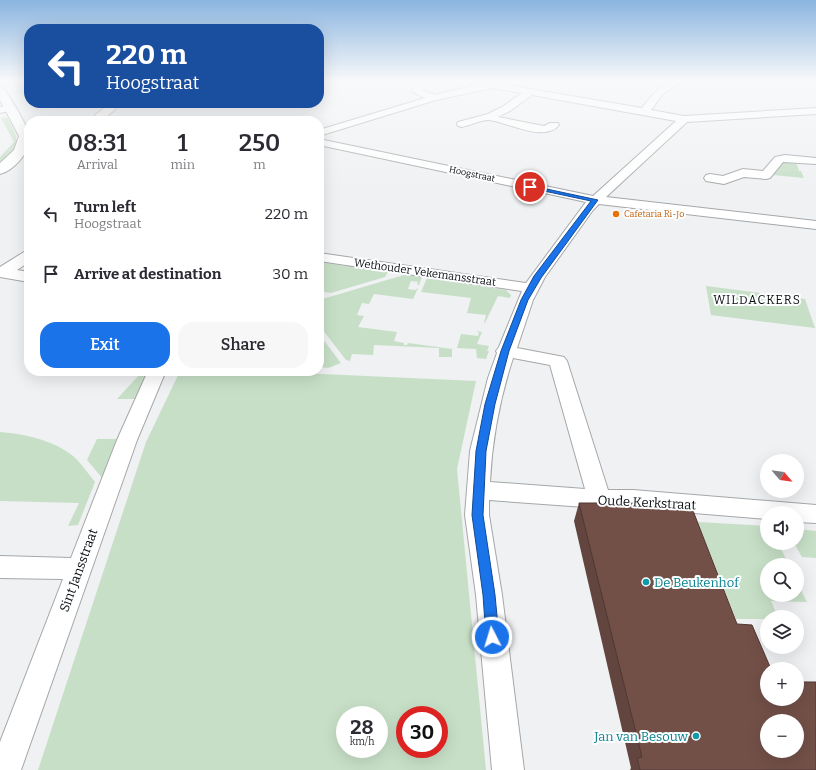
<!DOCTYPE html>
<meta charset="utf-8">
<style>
body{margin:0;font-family:Bitter,serif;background:#f7f7f7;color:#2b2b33;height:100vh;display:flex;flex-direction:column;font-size:15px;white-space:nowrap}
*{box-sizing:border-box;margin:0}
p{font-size:13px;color:#7c7c81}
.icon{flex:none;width:22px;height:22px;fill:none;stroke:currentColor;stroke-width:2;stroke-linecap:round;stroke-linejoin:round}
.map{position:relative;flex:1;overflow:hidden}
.sheet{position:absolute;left:24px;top:116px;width:300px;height:260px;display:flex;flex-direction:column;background:#fff;border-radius:16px;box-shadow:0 4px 16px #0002}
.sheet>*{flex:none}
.top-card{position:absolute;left:24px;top:24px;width:300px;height:84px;border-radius:16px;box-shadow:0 4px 16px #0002;background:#1a4fa0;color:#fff;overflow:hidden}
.needle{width:26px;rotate:118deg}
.controls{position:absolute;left:760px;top:454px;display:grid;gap:8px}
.controls a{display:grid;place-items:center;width:44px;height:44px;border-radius:50%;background:#fff;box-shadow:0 4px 16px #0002;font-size:20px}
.speed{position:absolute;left:336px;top:706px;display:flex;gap:8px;font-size:20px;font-weight:700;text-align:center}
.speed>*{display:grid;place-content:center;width:52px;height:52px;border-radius:50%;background:#fff;box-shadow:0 4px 16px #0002;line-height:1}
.speed small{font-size:10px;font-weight:400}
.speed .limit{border:6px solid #d22;background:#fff;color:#111}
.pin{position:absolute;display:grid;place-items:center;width:34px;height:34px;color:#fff;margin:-17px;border:2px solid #fff;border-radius:50%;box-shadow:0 1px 4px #0007}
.me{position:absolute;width:44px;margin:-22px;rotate:355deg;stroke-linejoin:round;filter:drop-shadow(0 0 3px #0008)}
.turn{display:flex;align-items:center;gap:14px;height:84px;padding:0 16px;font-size:18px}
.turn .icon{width:52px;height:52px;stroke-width:2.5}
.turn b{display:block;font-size:28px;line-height:34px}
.eta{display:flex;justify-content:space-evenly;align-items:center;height:68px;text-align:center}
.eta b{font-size:24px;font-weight:600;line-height:28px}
.primary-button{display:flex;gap:8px;margin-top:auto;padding:8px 16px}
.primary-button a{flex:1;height:46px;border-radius:16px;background:#1a73e8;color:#fff;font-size:16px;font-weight:600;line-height:46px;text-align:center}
.primary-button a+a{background:#f7f7f7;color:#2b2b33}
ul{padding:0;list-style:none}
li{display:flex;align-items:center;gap:12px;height:60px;padding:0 16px}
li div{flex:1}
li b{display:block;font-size:15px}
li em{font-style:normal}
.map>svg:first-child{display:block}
.green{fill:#c7dfc7;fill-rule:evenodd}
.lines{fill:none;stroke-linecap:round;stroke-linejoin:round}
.minor-casing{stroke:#a5a7a9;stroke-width:2}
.tertiary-casing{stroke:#a5a7a9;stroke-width:2}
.minor{fill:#fff;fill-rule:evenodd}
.tertiary{fill:#fff;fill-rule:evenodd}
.wall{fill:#62453e}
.building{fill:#725048;stroke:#503832;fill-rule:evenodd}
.route{fill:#1a73e8;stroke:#114b97}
.food-dot{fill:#e8710a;stroke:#fdfeff;stroke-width:1.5}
.culture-dot{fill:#0f9aa8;stroke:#fdfeff;stroke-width:1.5}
.labels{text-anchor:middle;stroke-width:4;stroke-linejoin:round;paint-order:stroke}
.far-street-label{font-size:9px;fill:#0c0d0e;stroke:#fdfeff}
.far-food-label{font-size:9px;fill:#c56008;stroke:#fdfeff;text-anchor:start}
.street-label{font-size:11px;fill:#0c0d0e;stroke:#fdfeff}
.neighbourhood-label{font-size:12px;letter-spacing:1px;fill:#0c0d0e;stroke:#fdfeff}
.near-street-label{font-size:13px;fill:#0c0d0e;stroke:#fdfeff}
.near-culture-label{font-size:13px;fill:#0d838f;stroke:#fdfeff;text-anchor:start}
</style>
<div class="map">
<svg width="816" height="770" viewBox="0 0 816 770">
<rect width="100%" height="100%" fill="#eff1f3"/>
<!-- green -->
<g class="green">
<path d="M11 81H29V92L19 94Z"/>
<path d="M7 117C20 140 21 145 0 164V157L14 142 1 118Z"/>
<path d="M795 160 799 170 798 171H801L804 178 773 175 783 161Z"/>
<path d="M319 262 345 266 351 265 354 268 388 272 385 277 331 293 319 291Z"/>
<path d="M404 275 422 277 419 285H417L418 282 411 281 408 289 415 290 418 288 413 299 374 294 369 304 362 303 357 315 364 316 358 327 397 332 394 341 404 343V345H407L408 343 452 349V357H439V348L374 345 373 355 352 354 350 361 346 360 319 325V300Z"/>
<path d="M427 278 506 290 511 295 510 298 498 296 485 323H484L486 315 467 313 471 298 421 292Z"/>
<path d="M706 286 805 299 815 328 711 315Z"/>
<path d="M477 331 482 332 477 344 489 346 487 351H489L486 359 477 358 476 349 457 348 461 334 478 336 479 333Z"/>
<path d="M319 334 341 363 328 368 319 367Z"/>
<path d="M180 371H256L476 381 457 469 486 770H38L146 442ZM345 715H379V749H345ZM405 715H439V749H405Z"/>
<path d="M140 374 148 375 136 399H117Z"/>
<path d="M0 432C25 434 53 440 73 456 81 463 88 473 95 482L78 525 68 526 79 503 0 501Z"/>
<path d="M97 439H119L103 479 87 460Z"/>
<path d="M698 522 767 526V543H778L789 565H767V595H797V582L807 602 771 601 778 617H767V619H736Z"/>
<path d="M797 529 816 531V558L802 557 794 543H797Z"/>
</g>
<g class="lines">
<!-- minor casing -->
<g class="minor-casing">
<g id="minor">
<path d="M417 81H425L422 90 435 95 493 81H504L501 84 642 108C653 94 662 81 681 81L662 95 651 110 684 116 816 108V114L687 122 606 197 816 221V229L599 204 593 210 545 277 533 300 517 348 564 357 567 361 608 490H633L816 505V523L797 522V513H767V519L633 508H599L489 500V515L502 595 524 770H492L476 595 465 515 470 451 488 378 497 353 496 351 499 347 522 291 319 261V253L526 283 586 202 319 145V139L593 196 676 121 532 95 510 111 498 117 544 126 550 123H558L559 125C545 143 507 122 489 120 483 119 468 126 462 127L458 126 457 124 458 122 488 114 502 107 522 93 492 88 436 100 319 136V130L425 98 413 92 412 89ZM513 358 550 365 585 489 490 482C492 440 500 398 513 358Z"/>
<path d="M111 103H122L102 121H92L96 114Z"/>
<path d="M10 105 13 106 15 108 13 110 0 113V107Z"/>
<path d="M785 155 816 158V164L783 162 770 178 766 179 744 177 724 184 706 181 704 178 706 175 710 174 723 176 743 169 763 171 775 157Z"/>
<path d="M29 251V262L17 270 29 272V282L0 277V267L24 252Z"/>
<path d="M148 371H164L165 373 137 440 21 770H0V742L63 579 0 578V556L71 558 117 440Z"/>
</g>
</g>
<!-- tertiary casing -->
<g class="tertiary-casing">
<path id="tertiary" d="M0 87 5 90C13 104 33 130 29 147 28 151 23 156 20 160 15 166 8 172 0 174V163L14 150 19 136 0 100Z"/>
</g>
<!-- minor -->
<use href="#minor" class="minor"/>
<!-- tertiary -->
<use href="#tertiary" class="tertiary"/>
</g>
<!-- wall -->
<path class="wall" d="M579 503 737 624 771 669 816 770H630L631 768 574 521Z"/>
<!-- building -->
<path class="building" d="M579 503H690L737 624 752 625 771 669H767V699H797V682H816V770H640L637 758 642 757ZM767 721H797V751H767Z"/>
<!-- sky -->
<linearGradient id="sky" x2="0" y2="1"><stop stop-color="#8bb5e0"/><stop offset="0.43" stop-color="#f8f9fa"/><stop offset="1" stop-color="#f8f9fa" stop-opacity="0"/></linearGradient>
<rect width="816" height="189" fill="url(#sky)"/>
<!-- route -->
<path class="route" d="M528 185 598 200 541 278 528 300 509 351 495 404 486 451 483 515 495 595 499 637 497 641 492 643 488 641 486 637 483 595 472 515 476 451 485 404 501 351 521 300 534 276 591 201 530 188 527 187Z"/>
<!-- markers -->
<circle class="food-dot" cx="616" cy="214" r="4"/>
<g class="culture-dot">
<circle cx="646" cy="582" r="4"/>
<circle cx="696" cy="736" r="4"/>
</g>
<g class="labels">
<!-- far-street labels -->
<g class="far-street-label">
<text transform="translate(472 174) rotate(12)" y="3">Hoogstraat</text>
</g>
<!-- far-food labels -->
<g class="far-food-label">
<text x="624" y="217">Cafetaria Ri-Jo</text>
</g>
<!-- street labels -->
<g class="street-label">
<text transform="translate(425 272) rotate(8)" y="4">Wethouder Vekemansstraat</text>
</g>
<!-- neighbourhood labels -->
<g class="neighbourhood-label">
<text x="757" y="304">WILDACKERS</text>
</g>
<!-- near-street labels -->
<g class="near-street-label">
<text transform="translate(647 502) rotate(3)" y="5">Oude Kerkstraat</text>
<text transform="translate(78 570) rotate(-70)" y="5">Sint Jansstraat</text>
</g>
<!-- near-culture labels -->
<g class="near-culture-label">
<text x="654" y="587">De Beukenhof</text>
<text x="688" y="741" text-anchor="end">Jan van Besouw</text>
</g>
</g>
</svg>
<div class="controls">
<a><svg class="needle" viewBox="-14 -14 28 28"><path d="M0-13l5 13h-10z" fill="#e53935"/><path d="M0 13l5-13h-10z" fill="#7c7c81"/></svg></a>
<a><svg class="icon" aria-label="sound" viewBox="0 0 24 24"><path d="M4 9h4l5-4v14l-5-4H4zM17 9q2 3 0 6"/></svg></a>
<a><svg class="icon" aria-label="search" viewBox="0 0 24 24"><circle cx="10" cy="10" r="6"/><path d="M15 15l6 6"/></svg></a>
<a><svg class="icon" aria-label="layers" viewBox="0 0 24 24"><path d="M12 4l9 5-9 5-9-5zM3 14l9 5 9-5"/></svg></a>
<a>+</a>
<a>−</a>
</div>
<div class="speed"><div>28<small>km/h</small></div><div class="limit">30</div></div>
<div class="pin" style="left:530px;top:187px;background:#d93025"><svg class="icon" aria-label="arrive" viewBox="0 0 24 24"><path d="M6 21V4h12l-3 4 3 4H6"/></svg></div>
<svg class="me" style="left:492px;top:637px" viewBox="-20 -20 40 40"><circle r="17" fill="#1a73e8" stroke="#fff" stroke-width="3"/><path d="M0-11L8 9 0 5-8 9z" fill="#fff"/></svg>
<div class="top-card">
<div class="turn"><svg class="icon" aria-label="left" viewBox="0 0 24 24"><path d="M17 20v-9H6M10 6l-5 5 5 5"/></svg><div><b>220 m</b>Hoogstraat</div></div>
</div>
<section class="sheet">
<div class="eta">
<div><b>08:31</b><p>Arrival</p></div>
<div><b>1</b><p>min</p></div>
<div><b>250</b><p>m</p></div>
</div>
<ul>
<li><svg class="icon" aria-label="left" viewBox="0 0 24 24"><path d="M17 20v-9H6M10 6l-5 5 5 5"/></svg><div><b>Turn left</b><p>Hoogstraat</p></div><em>220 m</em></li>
<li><svg class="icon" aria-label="arrive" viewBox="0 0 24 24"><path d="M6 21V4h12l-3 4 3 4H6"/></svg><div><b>Arrive at destination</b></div><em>30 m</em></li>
</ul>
<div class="primary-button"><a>Exit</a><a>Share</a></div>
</section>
</div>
